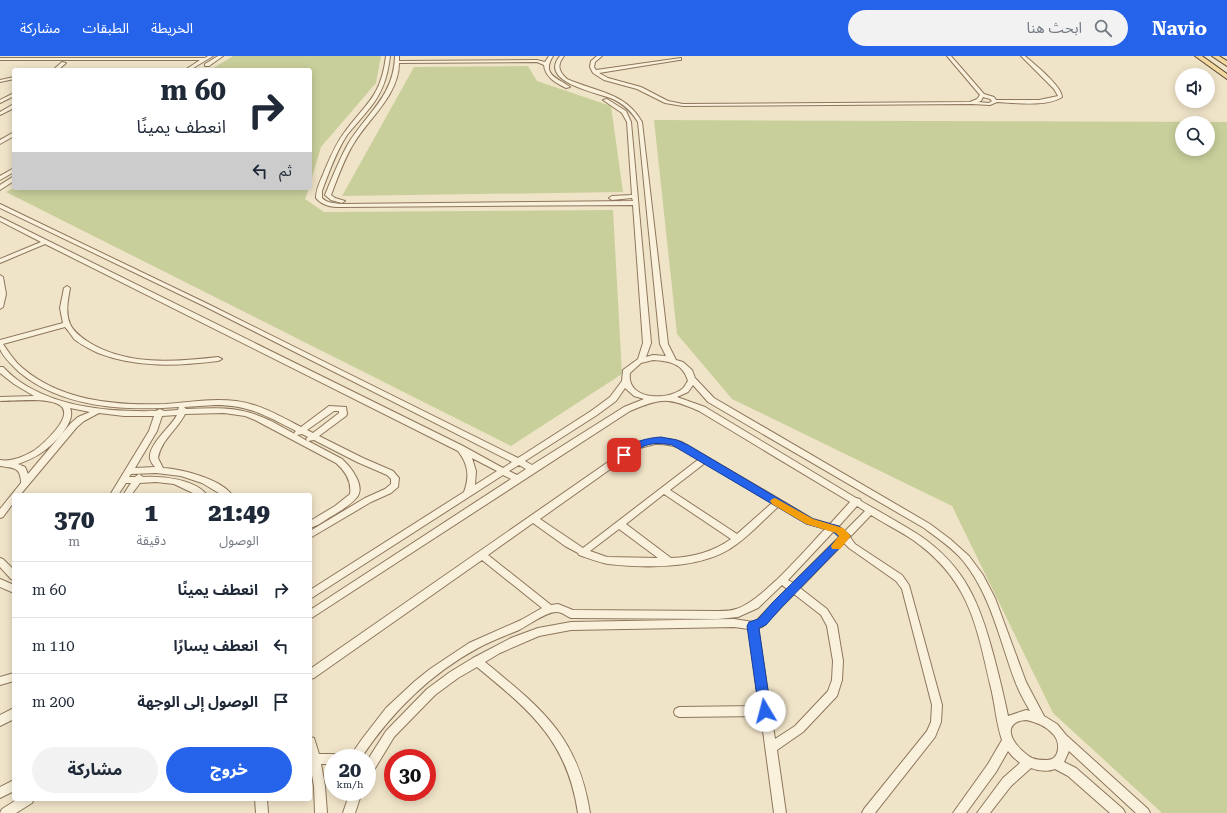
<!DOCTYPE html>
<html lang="ar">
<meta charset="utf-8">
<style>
body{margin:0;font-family:"Roboto Serif","Noto Sans Arabic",serif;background:#f2f2f3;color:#1f2937;direction:rtl;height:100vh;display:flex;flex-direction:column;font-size:15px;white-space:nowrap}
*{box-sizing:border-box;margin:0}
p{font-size:13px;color:#747a83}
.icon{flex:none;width:22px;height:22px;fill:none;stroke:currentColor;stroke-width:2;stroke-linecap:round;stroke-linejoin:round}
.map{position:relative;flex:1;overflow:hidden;direction:ltr}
.details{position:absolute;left:12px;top:437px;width:300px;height:308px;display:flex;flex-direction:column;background:#fff;border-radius:4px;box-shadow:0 2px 10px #0003;direction:rtl}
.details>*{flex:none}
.top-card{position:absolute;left:12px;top:12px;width:300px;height:122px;border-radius:4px;box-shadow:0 2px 10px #0003;direction:rtl;background:#fff;color:#1f2937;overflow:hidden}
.buttons{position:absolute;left:1175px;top:12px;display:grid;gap:8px}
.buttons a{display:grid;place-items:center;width:40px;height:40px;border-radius:50%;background:#fff;box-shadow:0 2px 10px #0003;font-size:20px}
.speed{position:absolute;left:324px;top:693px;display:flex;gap:8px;font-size:20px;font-weight:700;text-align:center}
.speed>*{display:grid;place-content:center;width:52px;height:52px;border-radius:50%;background:#fff;box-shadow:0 2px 10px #0003;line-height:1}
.speed small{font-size:10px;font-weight:400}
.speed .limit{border:6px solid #d22;background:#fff;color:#111}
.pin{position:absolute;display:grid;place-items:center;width:34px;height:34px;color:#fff;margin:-17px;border-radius:8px;box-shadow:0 2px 6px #0006}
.me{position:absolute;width:44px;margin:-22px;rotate:352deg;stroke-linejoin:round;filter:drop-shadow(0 0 3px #0008)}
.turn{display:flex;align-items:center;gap:14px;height:84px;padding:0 20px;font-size:18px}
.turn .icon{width:52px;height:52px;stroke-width:2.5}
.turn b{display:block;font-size:28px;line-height:34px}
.then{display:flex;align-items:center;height:38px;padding:0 20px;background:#0003;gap:8px;font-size:15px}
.eta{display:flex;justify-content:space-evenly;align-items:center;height:68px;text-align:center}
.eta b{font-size:24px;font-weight:800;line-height:28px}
.cta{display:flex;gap:8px;margin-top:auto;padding:8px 20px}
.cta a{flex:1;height:46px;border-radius:24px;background:#2563eb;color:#fff;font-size:16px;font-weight:800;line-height:46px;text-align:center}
.cta a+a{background:#f2f2f3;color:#1f2937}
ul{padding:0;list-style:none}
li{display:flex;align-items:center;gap:12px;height:56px;padding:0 20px;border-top:1px solid #e0e1e3}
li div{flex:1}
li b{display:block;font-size:15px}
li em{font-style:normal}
header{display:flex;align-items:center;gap:24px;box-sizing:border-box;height:56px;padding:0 20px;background:#2563eb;color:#fff}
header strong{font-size:19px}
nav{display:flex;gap:22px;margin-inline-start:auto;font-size:14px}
.search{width:280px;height:36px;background:#f2f2f3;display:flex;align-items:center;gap:10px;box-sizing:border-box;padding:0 14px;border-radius:22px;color:#747a83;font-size:15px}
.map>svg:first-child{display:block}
.green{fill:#c9cf9b;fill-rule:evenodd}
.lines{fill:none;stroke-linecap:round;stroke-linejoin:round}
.minor-casing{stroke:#8d765c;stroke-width:2}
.major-casing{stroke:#5b4430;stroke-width:2}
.minor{fill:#faf1dc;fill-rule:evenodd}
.major{fill:#f3d9a0;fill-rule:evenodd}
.route{fill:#2563eb;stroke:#184099}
.slow{fill:#f59e0b}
</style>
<header>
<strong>Navio</strong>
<div class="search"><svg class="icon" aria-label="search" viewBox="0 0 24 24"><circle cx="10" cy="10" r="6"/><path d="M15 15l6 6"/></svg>ابحث هنا</div>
<nav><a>الخريطة</a><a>الطبقات</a><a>مشاركة</a></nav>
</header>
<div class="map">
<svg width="1227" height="757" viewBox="0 0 1227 757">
<rect width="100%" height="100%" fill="#f0e4c8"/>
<!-- green -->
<g class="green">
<path d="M233 0H381L376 27 321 91 310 128V14H210Z"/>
<path d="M528 10 537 25 611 50 623 136 342 140 414 11Z"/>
<path d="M654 64 1227 66V757H1162L1053 657 952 450 732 343 677 278ZM1182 67H1208V93H1182Z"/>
<path d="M14 132H309L305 143 324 156 613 154 622 318 511 390 6 136Z"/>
</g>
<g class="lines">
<!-- minor casing -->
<g class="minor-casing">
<g id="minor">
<path d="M208 0H213L190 14H185L200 4H0V2H205Z"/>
<path d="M218 0H223L209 10H205V8Z"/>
<path d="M386 0H390C388 20 382 38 369 53 362 62 354 70 347 79 336 96 329 116 322 135V142C327 147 333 147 341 148L633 145 632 142 612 144 609 142 612 140 632 139 627 66 622 57 603 44 607 43 626 55 631 66 651 287 646 301 653 299 666 300 660 288 638 66C632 56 626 50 615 44 601 37 537 27 560 0H564C557 9 558 15 567 23 596 36 625 36 642 66L668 288 676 304 683 306 692 314 695 322 714 342 930 468 950 483 969 500 983 519 995 542 1026 626 1044 660 1057 668 1066 679 1148 753 1150 757H1136L1069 695 1064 706 1076 712 1123 753 1125 757H1110L1068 720 1055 713C1047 716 1039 715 1031 712L1011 730 990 757H977L1003 722 1020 707 1013 701 1008 695 996 716 966 757H953L988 708 1002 684C996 667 995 646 990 628 976 566 968 523 913 484 900 475 885 468 871 459L850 481 855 488 902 519 909 529 942 649 941 666 935 681 875 757H862L864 753 927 675 931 666 932 649 902 533 896 525 849 492 844 487 800 532 827 553 837 569 843 605 842 624 837 640 803 676 777 694 786 757H774L761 660 679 661 675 659 674 656 675 653 679 651 759 650 749 573 734 571 571 574 539 580 500 597 485 606C541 652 578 680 590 757H578C567 684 530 655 477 611L458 622 435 639 394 681 371 719 367 720V705L386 675 427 633 450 616 473 602 511 582 538 572 571 566 734 563 753 566 756 565 787 533 782 529 758 552 738 561 718 563 571 562C566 560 562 556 557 556 547 555 529 569 519 574 505 580 491 585 478 592 430 618 391 657 361 702H349L362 683 386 652 415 625 430 613 469 587 521 564 542 552 482 504 314 622 310 623V613L634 388C651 382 665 381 682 386L813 463 830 468 850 446 699 355C667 341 662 342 630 355L310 563V554L511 423 503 419 310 543V534L464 436C470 420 468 408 458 395L45 188 0 207V203L41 186 0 165V161L463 390 503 412 512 406 204 250 0 152V148L208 248 518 402 591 355 610 341 622 325 623 314 638 303 643 287 633 149 341 151C331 151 323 150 316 142 316 132 321 124 324 116 330 102 335 89 344 77 366 47 381 41 386 0ZM653 304C669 305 683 307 688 325 686 327 685 331 682 333 667 345 626 344 630 317L641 307ZM693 329 708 346 924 472C937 482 953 492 964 506 991 540 1000 585 1015 625 1019 636 1025 646 1030 655L1026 654 1008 660C1004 640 999 620 994 601 980 548 966 511 919 479 900 467 880 456 861 445L860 443 856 442 705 351 677 341 688 336ZM625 332 634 340 644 343 624 351 532 409 525 405 597 359 616 345ZM655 388C673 387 685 394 699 403L583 492 540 463 640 392ZM472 402 497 415 475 429 476 415ZM705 407 772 447 737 478 670 434ZM519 409 526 413 517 419 509 415ZM664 438 731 483C713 496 693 501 671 502L626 468ZM779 450 807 467 825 473C806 493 760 547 736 553 731 555 724 555 718 555L573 554 558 548 551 549 488 499 533 467 565 490 578 497 579 499C588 502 598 506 608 508 644 512 696 513 728 494 747 483 762 465 779 450ZM857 450 865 455 845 475 842 473 838 471ZM619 473 658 502 607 501 590 495ZM833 476 836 477 839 481 793 527 788 524ZM794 538 821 559 827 570 833 605 832 624 828 635 795 670 775 683 758 572 762 571ZM1026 664C1036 666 1046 670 1053 678 1061 686 1060 704 1047 704 1041 704 1037 704 1032 702 1022 697 1000 675 1017 666 1019 665 1023 664 1026 664Z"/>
<path d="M395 0H399V5L537 4 545 6 549 0H553C541 19 558 22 570 31L566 32C556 27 545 21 544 9L537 6 399 7C399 39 369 62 354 87 344 103 338 121 331 139L335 142 345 145 342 147 331 144 325 139C332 122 339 104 348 88 367 57 394 40 395 0Z"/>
<path d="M597 0H602L595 6 594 11 596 14 681 2V4H679L599 17 608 22 641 31 668 45 683 48 970 46 977 43 980 39 947 0H951L984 38 994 41 996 44H1039L1058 40 1054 33 1021 0H1025C1034 8 1062 30 1062 41 1048 51 1015 47 997 46L990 49 972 48 683 50 665 47 637 33 604 24 593 17 590 11 591 5ZM983 41 990 43 992 45 989 47 978 46 981 45Z"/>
<path d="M62 6 66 7 58 14H53Z"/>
<path d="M14 21V23L0 26V24Z"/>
<path d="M14 37V40L0 47V44Z"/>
<path d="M12 49H14V52L0 59V56Z"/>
<path d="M14 76V80L0 88V84Z"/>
<path d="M14 112V116L0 124V120Z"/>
<path d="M14 120V125L0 134V129Z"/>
<path d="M0 219 3 221 6 238 3 251 0 253Z"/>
<path d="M67 230 70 232C68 244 65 256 70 268 73 275 81 281 87 285 125 310 175 306 218 301L222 303 218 305C178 310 137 312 98 297 90 293 81 289 74 283 71 279 68 274 65 271L3 288C7 294 12 301 17 307 56 345 115 350 166 348 190 346 213 342 236 345 260 348 280 360 301 371L329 350 346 351 347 358 346 360 319 380 363 402 393 415 399 422 398 431 391 437 371 446 310 482V475L365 442 385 433 391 428V423L387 419 357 406 314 384 308 385 342 403C350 410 366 430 357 441 351 449 340 455 332 460 325 464 318 470 310 472V465L335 450 350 438C352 425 345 415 336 407L255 364 245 360 224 357 185 358C177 374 161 384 158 402L163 412C182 413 221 423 232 439H222L202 427 181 420 156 417 131 418 129 421H135L139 418 143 421C162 420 195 423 207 439H197L174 428 156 426 140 427 131 439H123L131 427H126L118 439H110L149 375 154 360H124L99 357 84 365 77 371 20 439H14V446L3 461 0 462V453L21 427C21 411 13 412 0 410V404C12 406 25 400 35 394 43 388 74 361 61 350 50 341 15 345 0 345V341L34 340 14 328 0 317V311H3C8 316 13 321 19 325 58 352 110 356 156 355L160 353 164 355 178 354 179 351C125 355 62 352 19 316 14 311 2 300 0 293 0 290 0 287 0 284L63 267 60 252 64 232ZM215 349C249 349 267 360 296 375L294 377 295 378C283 372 271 364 259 360 235 350 211 352 186 353L184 351ZM70 352 90 356 78 361 71 367 28 418 25 411 18 408C26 405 34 402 41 397 52 390 77 366 70 352ZM334 355H339V357L313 377 307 374ZM177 359C171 371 148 388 150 403 151 406 153 409 155 411L135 412 157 375 162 360ZM302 378 308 381 306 383 307 385 297 379Z"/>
<path d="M0 502 3 503 14 514V524L11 523 0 511Z"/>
<path d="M0 523 14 529V537L0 531Z"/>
<path d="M14 617V625L0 629V621Z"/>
<path d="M14 652V663L0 670V659Z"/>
<path d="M310 681 314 682 319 698H333L337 699 338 702H333V708H321L325 730 327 757H315L314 730 310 708Z"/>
<path d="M14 724V735L0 742V731Z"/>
<path d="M350 736H362L355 757H343Z"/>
<path d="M18 743H34L32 747 16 757H0L2 753Z"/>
<path d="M255 743H267L268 757H256Z"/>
</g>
</g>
<!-- major casing -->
<g class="major-casing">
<g id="major">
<path d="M1195 0H1202L1227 18V23Z"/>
<path d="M1212 0H1219L1227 5V10Z"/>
</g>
</g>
<!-- minor -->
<use href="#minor" class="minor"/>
<!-- major -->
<use href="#major" class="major"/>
</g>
<!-- route -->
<path class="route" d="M661 381 677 384 688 389 813 463 839 470 851 480 781 552 766 569 759 572 771 655 769 659 765 660 761 659 759 655 747 570 749 566 758 563 773 546 839 481 832 475 806 468 672 389C661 387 651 386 640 392 635 395 630 400 624 402L619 399C629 386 646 382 661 381Z"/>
<!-- slow -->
<path class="slow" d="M775 442 813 463 843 472 851 480 840 493H832L831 490 839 480 836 477 806 468 772 448 770 445 772 443Z"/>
</svg>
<div class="buttons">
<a><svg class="icon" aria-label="sound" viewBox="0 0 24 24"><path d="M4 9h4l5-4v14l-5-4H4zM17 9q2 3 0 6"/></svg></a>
<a><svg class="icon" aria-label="search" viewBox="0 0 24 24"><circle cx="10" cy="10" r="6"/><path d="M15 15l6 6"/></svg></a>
</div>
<div class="speed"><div>20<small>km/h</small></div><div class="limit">30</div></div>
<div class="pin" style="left:624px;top:399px;background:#d93025"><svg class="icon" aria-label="arrive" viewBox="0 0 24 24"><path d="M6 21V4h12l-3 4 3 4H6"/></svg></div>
<svg class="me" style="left:765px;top:655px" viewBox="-20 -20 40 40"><circle r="19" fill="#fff"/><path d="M0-13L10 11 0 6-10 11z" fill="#2563eb"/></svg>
<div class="top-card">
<div class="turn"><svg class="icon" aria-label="right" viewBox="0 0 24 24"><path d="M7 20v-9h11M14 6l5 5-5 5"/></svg><div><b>60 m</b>انعطف يمينًا</div></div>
<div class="then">ثم<svg class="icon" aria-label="left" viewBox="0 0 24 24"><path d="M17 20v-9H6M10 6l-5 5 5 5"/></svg></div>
</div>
<section class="details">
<div class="eta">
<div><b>21:49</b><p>الوصول</p></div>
<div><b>1</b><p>دقيقة</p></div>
<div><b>370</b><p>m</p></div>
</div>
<ul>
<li><svg class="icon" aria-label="right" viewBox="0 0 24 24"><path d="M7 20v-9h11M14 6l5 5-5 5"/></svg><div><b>انعطف يمينًا</b></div><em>60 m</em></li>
<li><svg class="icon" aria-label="left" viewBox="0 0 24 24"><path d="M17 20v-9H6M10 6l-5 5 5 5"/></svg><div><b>انعطف يسارًا</b></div><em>110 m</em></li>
<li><svg class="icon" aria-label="arrive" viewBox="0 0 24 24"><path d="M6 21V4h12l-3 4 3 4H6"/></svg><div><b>الوصول إلى الوجهة</b></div><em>200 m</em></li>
</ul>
<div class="cta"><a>خروج</a><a>مشاركة</a></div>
</section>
</div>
